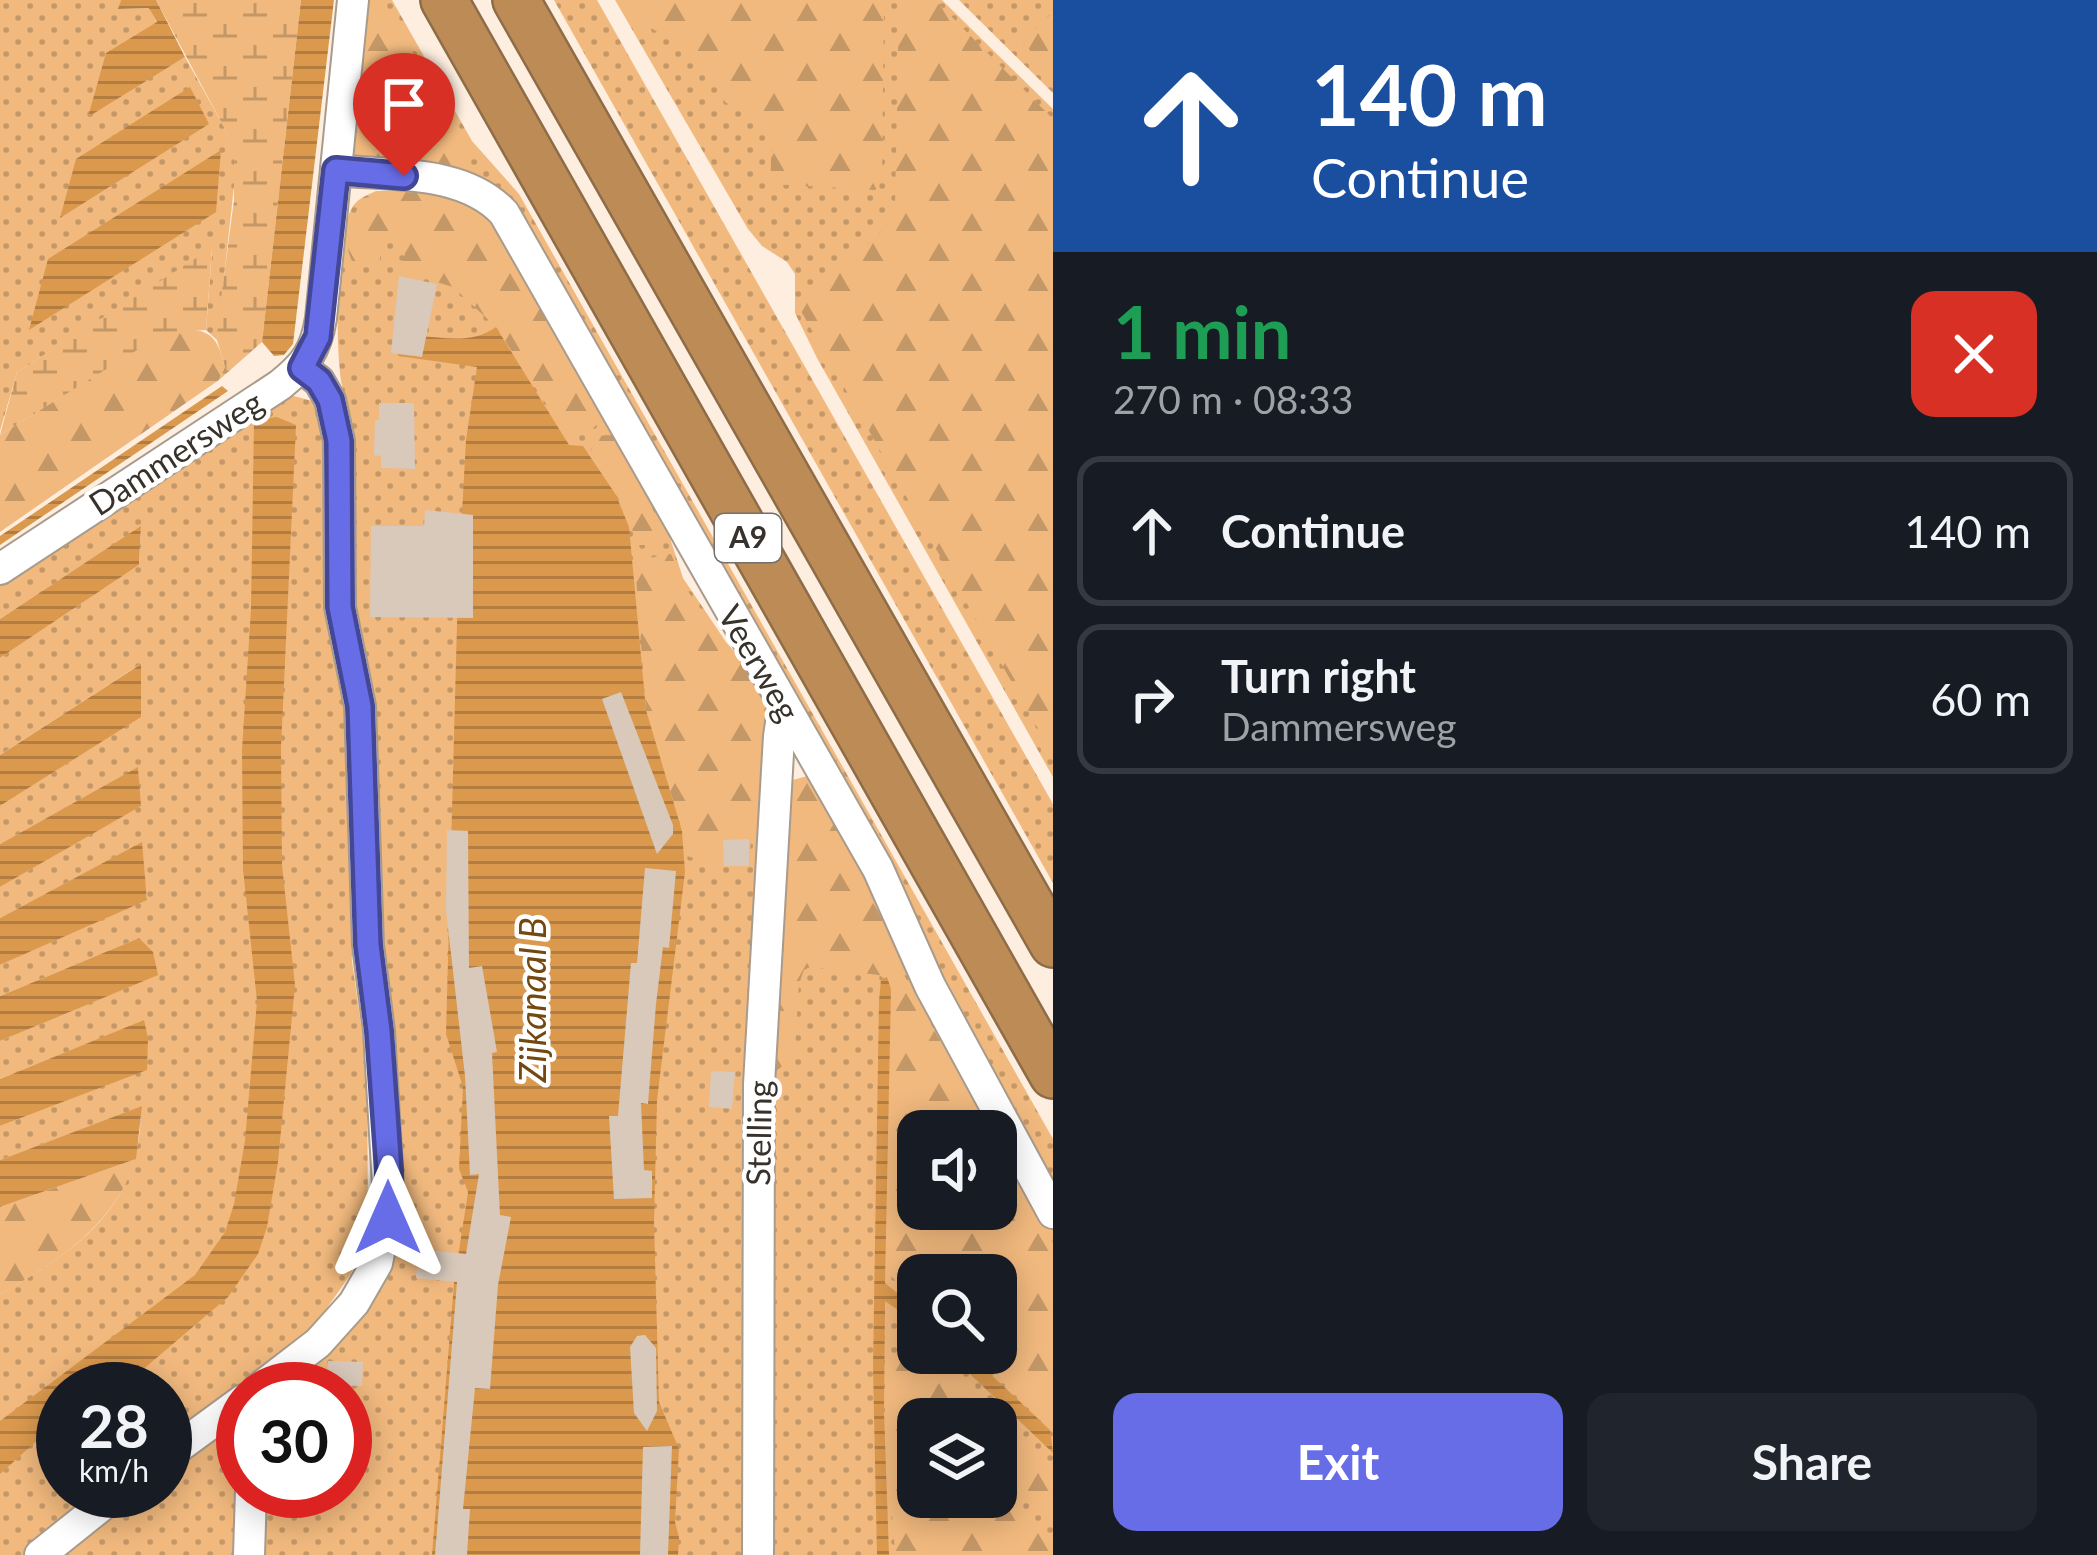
<!DOCTYPE html>
<meta charset="utf-8">
<style>
body{margin:0;font-family:Lato,sans-serif;background:#20242c;color:#f1f3f6;height:100vh;display:flex;flex-direction:column;font-size:45px;white-space:nowrap}
*{box-sizing:border-box;margin:0}
p{font-size:39px;color:#9ea1a6}
.icon{flex:none;width:66px;height:66px;fill:none;stroke:currentColor;stroke-width:2;stroke-linecap:round;stroke-linejoin:round}
.map{position:relative;flex:1;overflow:hidden}
.sheet{display:flex;flex-direction:column;background:#171b24;width:1044px}
.sheet>*{flex:none}
.banner{background:#1a4fa0;color:#fff;overflow:hidden}
.buttons{position:absolute;left:897px;top:1110px;display:grid;gap:24px}
.buttons a{display:grid;place-items:center;width:120px;height:120px;border-radius:24px;background:#171b24;box-shadow:0 6px 30px #0003;font-size:60px}
.speed{position:absolute;left:36px;top:1362px;display:flex;gap:24px;font-size:60px;font-weight:700;text-align:center}
.speed>*{display:grid;place-content:center;width:156px;height:156px;border-radius:50%;background:#171b24;box-shadow:0 6px 30px #0003;line-height:1}
.speed small{font-size:30px;font-weight:400}
.speed .limit{border:18px solid #d22;background:#fff;color:#111}
.pin{position:absolute;display:grid;place-items:center;width:102px;height:102px;color:#fff;margin:-123px -51px;border-radius:50% 50% 50% 0;rotate:-45deg;box-shadow:0 0 12px #0007}
.pin .icon{rotate:45deg}
.me{position:absolute;width:132px;margin:-66px;rotate:0deg;stroke-linejoin:round;filter:drop-shadow(0 0 9px #0008)}
.turn{display:flex;align-items:center;gap:42px;height:252px;padding:0 60px;font-size:54px}
.turn .icon{width:156px;height:156px;stroke-width:2.5}
.turn b{display:block;font-size:84px;line-height:102px}
.round{display:grid;place-items:center;flex:none;width:126px;height:126px;border-radius:24px;background:#20242c}
.summary{display:flex;align-items:center;justify-content:space-between;height:204px;padding:0 60px}
h1{font-size:72px;font-weight:700;line-height:90px;color:#1e9e55}
.primary-button{display:flex;gap:24px;margin-top:auto;padding:24px 60px}
.primary-button a{flex:1;height:138px;border-radius:24px;background:#676de6;color:#fff;font-size:48px;font-weight:700;line-height:138px;text-align:center}
.primary-button a+a{background:#20242c;color:#f1f3f6}
ul{padding:0;list-style:none}
li{display:flex;align-items:center;gap:36px;height:150px;margin:0 24px 18px;padding:0 36px;border:6px solid #363941;border-radius:24px}
li div{flex:1}
li b{display:block;font-size:45px}
li em{font-style:normal}
main{display:flex;flex:1;min-height:0}
.map>svg:first-child{display:block}
.grass{fill:url(#grass-dots);fill-rule:evenodd}
.forest{fill:url(#forest-firs)}
.wetland{fill:url(#wetland-marsh)}
.water{fill:url(#water-rules)}
.building{fill:#d8c9bb}
.lines{fill:none;stroke-linecap:round;stroke-linejoin:round}
.minor-casing{stroke:#a99b8c;stroke-width:34}
.highway-casing{stroke:#8e6c47;stroke-width:50}
.minor{stroke:#fff;stroke-width:30}
.highway{stroke:#bd8c56;stroke-width:45}
.route-casing{stroke:#434796;stroke-width:30}
.route{stroke:#676de6;stroke-width:21}
.labels{text-anchor:middle;stroke-width:9;stroke-linejoin:round;paint-order:stroke}
.shield{fill:#fff;stroke:#74706b;stroke-width:3}
.shield-label{font-size:30px;font-weight:bold;fill:#38322c}
.street-label{font-size:33px;fill:#38322c;stroke:#fff}
.water-label{font-size:36px;font-style:italic;fill:#74480f;stroke:#fff}
</style>
<main>
<div class="map">
<svg width="1053" height="1555" viewBox="0 0 1053 1555">
<defs>
<pattern id="grass-dots" width="8" height="8" patternUnits="userSpaceOnUse" patternTransform="scale(3)"><rect width="8" height="8" fill="#f1b97e"/><path d="M2 2h.1M6 6h.1" fill="none" stroke="#c49767" stroke-width="1.8" stroke-linecap="round"/></pattern>
<pattern id="forest-firs" width="22" height="20" patternUnits="userSpaceOnUse" patternTransform="scale(3)"><rect width="22" height="20" fill="#f1b97e"/><path d="M5 1l3.5 6h-7zM16 11l3.5 6h-7z" fill="#c49767"/></pattern>
<pattern id="wetland-marsh" width="20" height="14" patternUnits="userSpaceOnUse" patternTransform="scale(3)"><rect width="20" height="14" fill="#f1b97e"/><path d="M1 5h8M5 5V1M11 12h8M15 12V8" fill="none" stroke="#c49767"/></pattern>
<pattern id="water-rules" width="6" height="5" patternUnits="userSpaceOnUse" patternTransform="scale(3)"><rect width="6" height="5" fill="#db994e"/><path d="M0 2.5h6" fill="none" stroke="#b37d41"/></pattern>
</defs>
<rect width="100%" height="100%" fill="#fdeedf"/>
<!-- grass -->
<g class="grass">
<path d="M0 0H121L119 9 150 8 157 23 89 115 185 57 234 145 236 168 217 340 206 330 212 250 17 372 0 431Z"/>
<path d="M360 0H392L472 141 519 194 1053 1139V1194L518 214 357 158 352 153Z"/>
<path d="M554 0H597L1053 804V883Z"/>
<path d="M615 0H942L1053 109V777L817 358 795 313V274L787 262 762 246 748 229Z"/>
<path d="M959 0H1053V93L970 11Z"/>
<path d="M376 191H427L481 203 666 526 683 578 726 642 755 675 772 712 753 1555H263L265 1491H345V1389H272L379 1279 351 638V422C349 409 344 398 342 385 335 353 335 232 353 206 359 198 367 195 376 191Z"/>
<path d="M294 396 312 401 325 419 345 703 352 961 367 1067 368 1226 351 1274 319 1319 275 1363 165 1448V1389H63V1491H107L25 1555H0V1294C80 1249 141 1206 141 1107L0 1160V1126L146 1070 143 1021 0 1079V1041L157 974 139 938 0 996V965L147 899 141 843 0 918V887L140 806 138 768 0 844V806L140 717 139 665 0 755V658L139 565 141 527 0 619V581L285 397Z"/>
<path d="M811 775 1053 1230V1555H764L766 1125 789 781ZM918 1131H996V1209H918ZM918 1275H996V1353H918ZM918 1419H996V1497H918Z"/>
<path d="M222 1429 233 1433 238 1444 235 1555H52L133 1491H165V1467Z"/>
</g>
<!-- forest -->
<g class="forest">
<path d="M364 0H383L471 155 467 163C445 169 389 167 369 158 358 153 356 143 354 134Z"/>
<path d="M620 0H884L882 181 875 190 771 184C769 129 785 121 726 103 717 90 711 72 699 61 673 36 643 30 620 0Z"/>
<path d="M899 0H935L1053 119V755L801 311C813 263 877 259 895 207Z"/>
<path d="M1053 12V74L1022 42Z"/>
<path d="M403 192 448 195 495 218 603 414C598 430 583 435 567 436L496 327 453 287 401 271 406 249 400 240 383 242 378 269 353 263C341 241 351 218 364 198Z"/>
<path d="M187 329C215 331 218 342 225 367L219 380 0 532V435L166 331Z"/>
<path d="M613 435 660 523 659 535 648 545H639L612 485 591 451 598 436Z"/>
<path d="M671 554 686 588 725 648 751 672 768 705 748 866 712 864 684 855 682 830 646 710 636 576 644 559Z"/>
<path d="M804 782 814 784 824 799 889 927 904 975 961 1079 996 1131H918V1209H996V1132L1053 1243V1421L978 1353H996V1275H918V1303L887 1272 884 1147 888 981 879 975 810 967 804 970C788 1005 811 1051 773 1073L790 786Z"/>
<path d="M136 1159C114 1225 58 1262 0 1294V1207Z"/>
<path d="M916 1338 918 1353H931L1053 1465V1517C1017 1504 1024 1471 996 1458V1419H918V1497H996V1486L1053 1548V1555H895C893 1510 877 1394 895 1356 900 1348 908 1344 916 1338Z"/>
</g>
<!-- wetland -->
<g class="wetland">
<path d="M156 0H301L262 342 219 380 225 367 217 340 218 321 234 200V146Z"/>
<path d="M212 248 206 330 166 332 0 435 17 372Z"/>
</g>
<!-- water -->
<g class="water">
<path d="M121 0H156L185 57 88 117 106 53 157 22 149 8 118 9Z"/>
<path d="M301 0H334L293 344 284 355 274 356 262 342Z"/>
<path d="M190 87 209 124 60 218 76 159Z"/>
<path d="M221 150 216 212 29 330 48 259Z"/>
<path d="M496 327 569 445 583 446 616 495 629 527 646 710 682 831 685 872 657 1100 654 1223 659 1402 679 1449 675 1522 679 1537 678 1555H432L454 1283 468 1192 459 1169 463 1087 446 1034 458 587 466 440 477 367 398 356 399 337C434 332 465 349 496 327Z"/>
<path d="M222 386 228 391 0 545V536Z"/>
<path d="M277 417 296 425 281 748 282 865 295 985 278 1162 267 1227 258 1254 228 1297 120 1389H63V1425L40 1438 0 1474V1421L195 1275 225 1232 234 1204 245 1141 257 1001 243 869 242 750 251 609 254 420Z"/>
<path d="M141 526 139 565 0 658V619Z"/>
<path d="M141 664V717L0 806V755Z"/>
<path d="M138 767 141 806 0 887V844Z"/>
<path d="M142 842 147 900 0 965V918Z"/>
<path d="M139 938 153 952 158 975 0 1041V996Z"/>
<path d="M887 977 891 989 885 1283 918 1310V1324L885 1301 884 1412 889 1555H877L873 1366 879 1001 881 979Z"/>
<path d="M144 1020 148 1038 147 1070 0 1126V1079Z"/>
<path d="M142 1106 136 1159 0 1207V1160Z"/>
<path d="M948 1353H968L1050 1430 1053 1453Z"/>
</g>
<!-- building -->
<g class="building">
<path d="M399 276 437 284 422 357 391 353Z"/>
<path d="M379 403H414L415 469 381 468V456L374 455 375 420H379Z"/>
<path d="M425 510 473 515V618L370 617 371 526H424Z"/>
<path d="M621 692 673 825V834L657 854 602 699Z"/>
<path d="M447 830 468 831 469 968 482 966 497 1052 492 1053 500 1215 511 1217 498 1285 490 1389 475 1388 463 1509H470L467 1555H435L457 1282 416 1278 419 1249 466 1254 479 1174 470 1175 465 1076 446 910Z"/>
<path d="M749 839V866H724L723 840Z"/>
<path d="M645 868 676 871 669 948 663 947 656 1004 648 1104 641 1103 644 1170 652 1171V1198L614 1199 609 1116H618L631 963H637Z"/>
<path d="M711 1071 735 1072 732 1109 709 1107Z"/>
<path d="M645 1335 656 1348 657 1411 647 1431 634 1413 630 1347 637 1336Z"/>
<path d="M328 1361 363 1362 362 1386 327 1385Z"/>
<path d="M672 1446 668 1555H640L643 1447Z"/>
</g>
<g class="lines">
<!-- minor casing -->
<g class="minor-casing">
<g id="minor">
<path d="M336 170C391 176 463 169 504 213L878 869 930 986 1053 1213"/>
<path d="M0 569 280 385C305 365 316 351 321 318L353 0"/>
<path d="M258 1389 318 1343 354 1303 377 1263 389 1203 379 1031 368 945 360 706 340 607 339 441 330 400 319 381 302 368"/>
<path d="M165 1457 243 1400"/>
<path d="M40 1555 120 1491"/>
<path d="M249 1555 251 1491"/>
<path d="M758 1555 759 1084 779 736 781 723 788 716"/>
</g>
</g>
<!-- highway casing -->
<g class="highway-casing">
<g id="highway">
<path d="M444 0 1053 1075"/>
<path d="M516 0 1053 944"/>
</g>
</g>
<!-- minor -->
<use href="#minor" class="minor"/>
<!-- highway -->
<use href="#highway" class="highway"/>
</g>
<g class="lines">
<!-- route casing -->
<g class="route-casing">
<path id="route" d="M388 1218 389 1171 379 1031 368 945 360 706 340 607 339 441 330 400 319 381 302 368 318 337 336 170 404 176"/>
</g>
<!-- route -->
<use href="#route" class="route"/>
</g>
<g class="labels">
<!-- shield labels -->
<rect class="shield" x="715" y="514" width="66" height="48" rx="9"/>
<g class="shield-label">
<text x="748" y="548">A9</text>
</g>
<!-- street labels -->
<g class="street-label">
<text transform="translate(176 453) rotate(-33)" y="12">Dammersweg</text>
<text transform="translate(759 663) rotate(60)" y="12">Veerweg</text>
<text transform="translate(759 1133) rotate(-89)" y="12">Stelling</text>
</g>
<!-- water labels -->
<g class="water-label">
<text transform="translate(533 1000) rotate(-90)" y="13">Zijkanaal B</text>
</g>
</g>
</svg>
<div class="buttons">
<a><svg class="icon" aria-label="sound" viewBox="0 0 24 24"><path d="M4 9h4l5-4v14l-5-4H4zM17 9q2 3 0 6"/></svg></a>
<a><svg class="icon" aria-label="search" viewBox="0 0 24 24"><circle cx="10" cy="10" r="6"/><path d="M15 15l6 6"/></svg></a>
<a><svg class="icon" aria-label="layers" viewBox="0 0 24 24"><path d="M12 4l9 5-9 5-9-5zM3 14l9 5 9-5"/></svg></a>
</div>
<div class="speed"><div>28<small>km/h</small></div><div class="limit">30</div></div>
<div class="pin" style="left:404px;top:176px;background:#d93025"><svg class="icon" aria-label="arrive" viewBox="0 0 24 24"><path d="M6 21V4h12l-3 4 3 4H6"/></svg></div>
<svg class="me" style="left:388px;top:1218px" viewBox="-20 -20 40 40"><path d="M0-17L14 15 0 8-14 15z" fill="#676de6" stroke="#fff" stroke-width="4"/></svg>
</div>
<section class="sheet">
<div class="banner">
<div class="turn"><svg class="icon" aria-label="ahead" viewBox="0 0 24 24"><path d="M12 20V5M6 11l6-6 6 6"/></svg><div><b>140 m</b>Continue</div></div>
</div>
<div class="summary"><div><h1>1 min</h1><p>270 m · 08:33</p></div><a class="round" style="background:#d93025;color:#fff"><svg class="icon" aria-label="close" viewBox="0 0 24 24"><path d="M6 6l12 12M18 6L6 18"/></svg></a></div>
<ul>
<li><svg class="icon" aria-label="ahead" viewBox="0 0 24 24"><path d="M12 20V5M6 11l6-6 6 6"/></svg><div><b>Continue</b></div><em>140 m</em></li>
<li><svg class="icon" aria-label="right" viewBox="0 0 24 24"><path d="M7 20v-9h11M14 6l5 5-5 5"/></svg><div><b>Turn right</b><p>Dammersweg</p></div><em>60 m</em></li>
</ul>
<div class="primary-button"><a>Exit</a><a>Share</a></div>
</section>
</main>
